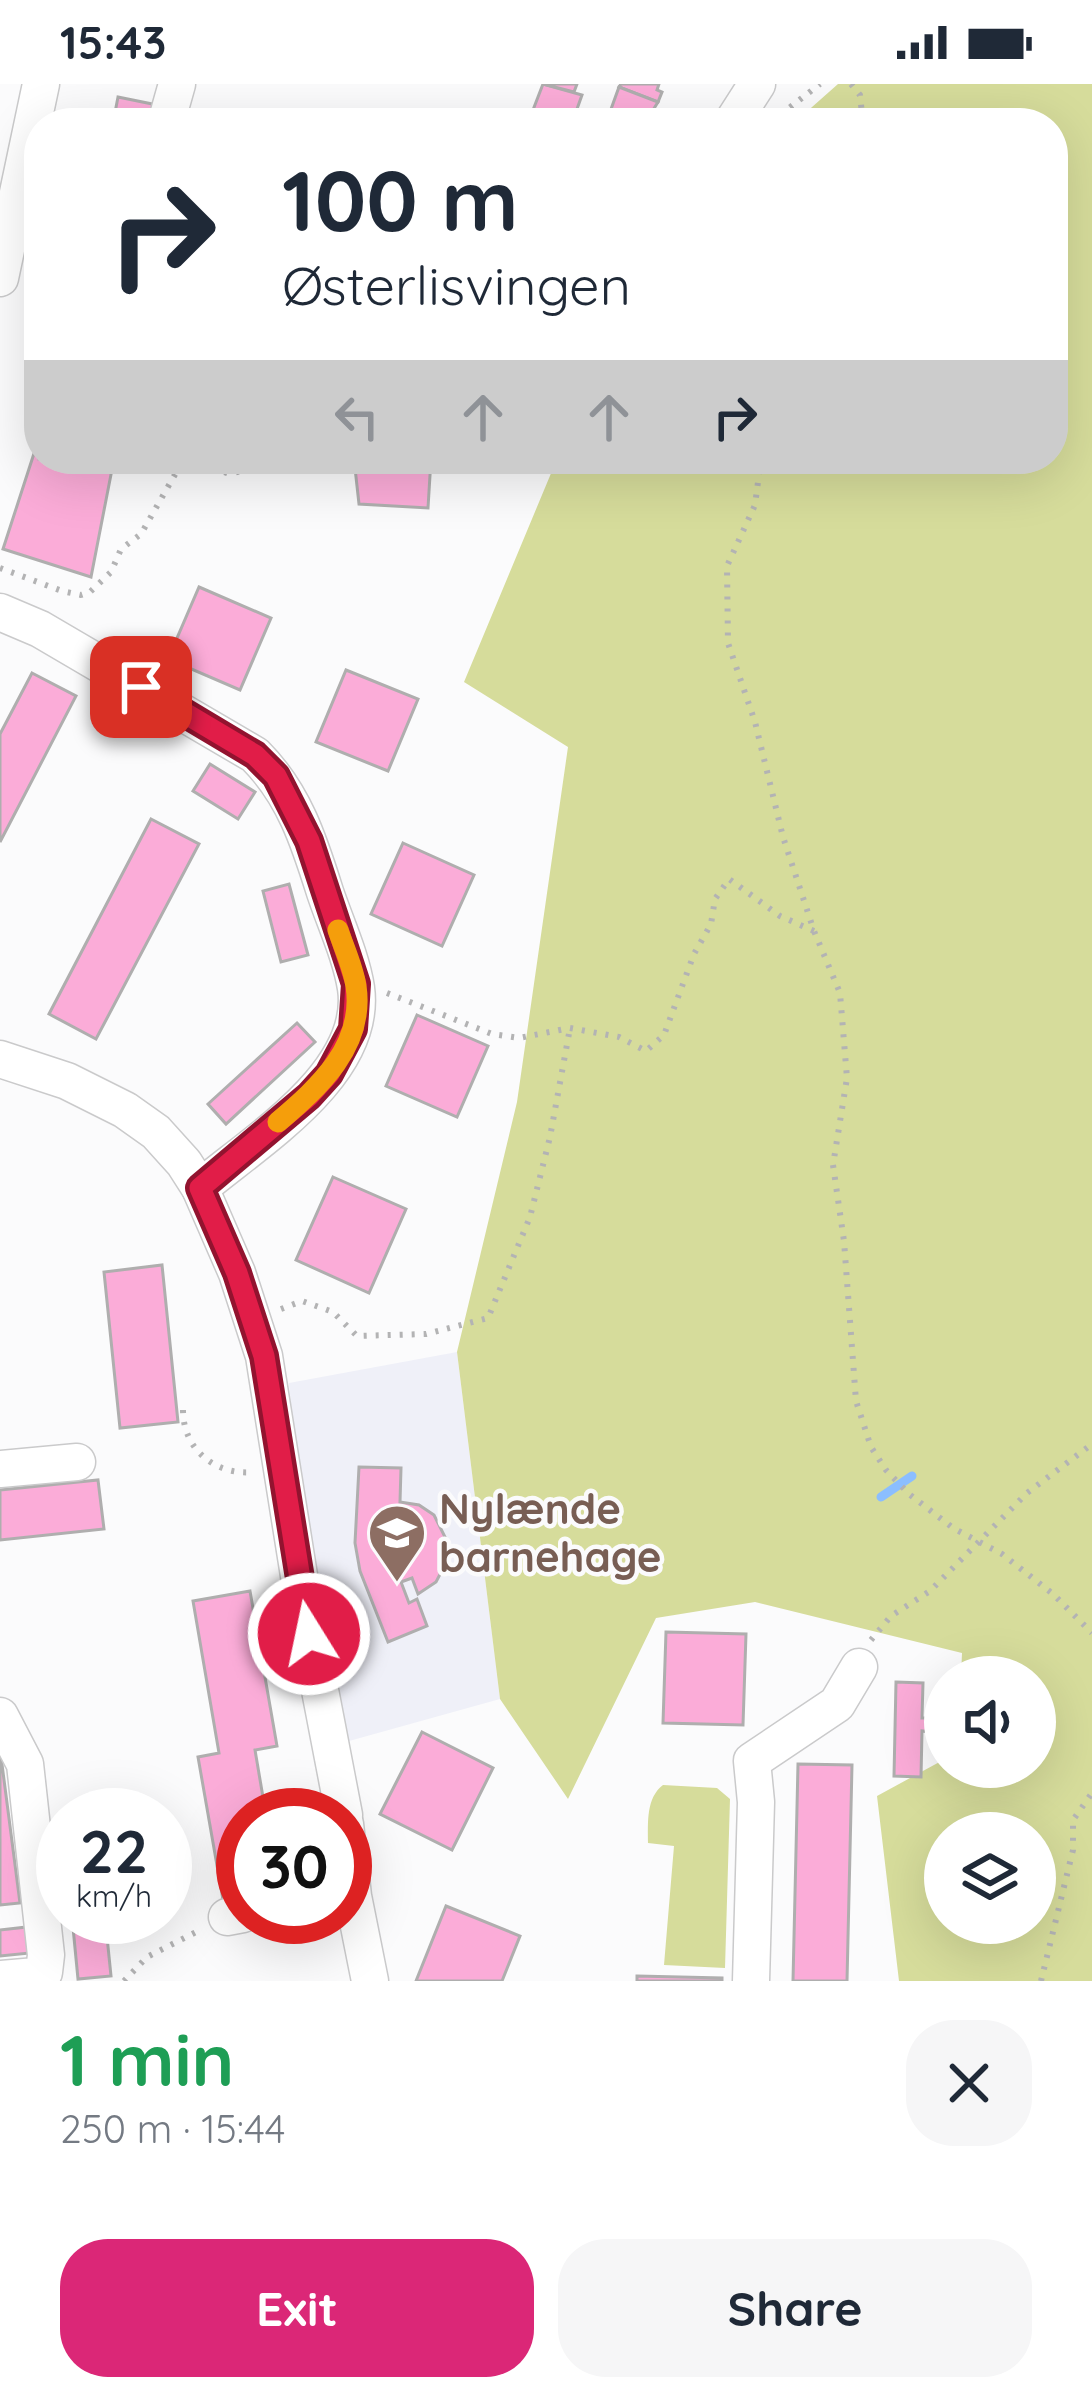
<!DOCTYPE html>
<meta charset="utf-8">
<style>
body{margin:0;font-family:Quicksand,sans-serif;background:#f6f6f7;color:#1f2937;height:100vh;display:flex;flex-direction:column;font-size:45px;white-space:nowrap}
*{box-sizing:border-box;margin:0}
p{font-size:39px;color:#747a83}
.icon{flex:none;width:66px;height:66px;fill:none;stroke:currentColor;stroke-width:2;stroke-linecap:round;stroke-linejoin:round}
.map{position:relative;height:1897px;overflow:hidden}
.side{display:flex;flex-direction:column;background:#fff;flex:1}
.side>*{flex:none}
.top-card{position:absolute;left:24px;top:24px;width:1044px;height:366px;border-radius:48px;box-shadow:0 12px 48px #0002;background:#fff;color:#1f2937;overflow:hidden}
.fabs{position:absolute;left:924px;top:1572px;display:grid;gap:24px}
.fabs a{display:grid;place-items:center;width:132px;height:132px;border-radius:50%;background:#fff;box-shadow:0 12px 48px #0002;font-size:60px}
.speed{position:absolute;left:36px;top:1704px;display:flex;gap:24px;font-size:60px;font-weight:700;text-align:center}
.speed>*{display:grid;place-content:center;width:156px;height:156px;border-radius:50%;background:#fff;box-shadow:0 12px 48px #0002;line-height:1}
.speed small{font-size:30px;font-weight:400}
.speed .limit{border:18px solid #d22;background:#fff;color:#111}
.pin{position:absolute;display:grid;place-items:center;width:102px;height:102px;color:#fff;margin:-51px;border-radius:24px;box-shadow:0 6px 18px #0006}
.me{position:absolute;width:132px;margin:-66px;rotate:350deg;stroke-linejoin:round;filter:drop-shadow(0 0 9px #0008)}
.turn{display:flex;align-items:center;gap:42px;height:252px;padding:0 60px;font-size:54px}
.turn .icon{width:156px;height:156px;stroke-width:2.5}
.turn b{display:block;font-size:84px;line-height:102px}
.lanes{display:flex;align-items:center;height:114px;padding:0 60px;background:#0003;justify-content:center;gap:60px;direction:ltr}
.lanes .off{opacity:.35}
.round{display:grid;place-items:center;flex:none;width:126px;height:126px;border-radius:48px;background:#f6f6f7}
.overview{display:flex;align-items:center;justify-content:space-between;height:204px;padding:0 60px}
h1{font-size:72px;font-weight:800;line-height:90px;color:#1e9e55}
.action{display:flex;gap:24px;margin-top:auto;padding:24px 60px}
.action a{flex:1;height:138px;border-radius:48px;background:#db2777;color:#fff;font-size:48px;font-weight:800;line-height:138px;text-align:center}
.action a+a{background:#f6f6f7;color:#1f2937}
.status{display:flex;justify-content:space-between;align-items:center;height:84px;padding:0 60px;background:#fff;direction:ltr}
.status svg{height:33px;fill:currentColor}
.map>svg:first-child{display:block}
.built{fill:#eff0f8}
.green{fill:#d6dc9b;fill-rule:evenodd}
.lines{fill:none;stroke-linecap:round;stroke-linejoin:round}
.stream{stroke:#8bbeff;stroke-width:9}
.building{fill:#fbacd8;stroke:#afaeae;stroke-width:3}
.minor-casing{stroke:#cacacb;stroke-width:39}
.path{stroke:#b3b3b4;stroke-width:6;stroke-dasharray:3 9;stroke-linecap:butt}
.minor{stroke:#fff;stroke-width:36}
.route-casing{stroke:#92132f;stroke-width:30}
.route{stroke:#e11d48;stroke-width:21}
.slow{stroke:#f59e0b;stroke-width:21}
.labels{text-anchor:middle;stroke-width:9;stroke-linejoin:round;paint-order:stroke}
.education-label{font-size:42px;font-weight:bold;fill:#785e54;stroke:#fbfbfc;text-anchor:start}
</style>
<div class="status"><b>15:43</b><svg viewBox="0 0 49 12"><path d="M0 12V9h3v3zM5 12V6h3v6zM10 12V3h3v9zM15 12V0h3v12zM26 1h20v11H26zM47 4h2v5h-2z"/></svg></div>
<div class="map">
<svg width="1092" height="1897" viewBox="0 0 1092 1897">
<rect width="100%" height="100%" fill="#fbfbfc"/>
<!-- built -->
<path class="built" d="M457 1268 500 1615 324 1664 289 1299Z"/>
<!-- green -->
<g class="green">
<path d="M838 0H1092V1897H899L877 1712 945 1675V1683H1035V1593H961L962 1569 755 1518 656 1534 568 1715 500 1615 457 1268 517 1018 568 663 464 598 557 375H1053V39H794ZM945 1749H1035V1839H945Z"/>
<path d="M663 1701 717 1704 730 1715 725 1884 664 1881 674 1762 648 1759C648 1738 646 1714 663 1701Z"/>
</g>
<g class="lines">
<!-- stream -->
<path class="stream" d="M881 1413 912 1392"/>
</g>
<!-- building -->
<g class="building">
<path d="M543 0 582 11 572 39H528Z"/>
<path d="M543 0H577L574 8Z"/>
<path d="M621 0H659L657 6 662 8 658 18 619 3Z"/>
<path d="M619 3 658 18 645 39H606Z"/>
<path d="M118 13 162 22 159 39H113Z"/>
<path d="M39 354V375H114L91 493 3 465Z"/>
<path d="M354 375H431L428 424 359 420Z"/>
<path d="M199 503 271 534 240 606 168 575Z"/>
<path d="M346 586 418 615 388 687 316 658Z"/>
<path d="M32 589 76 612 0 758V650Z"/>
<path d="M210 680 255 708 238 735 193 707Z"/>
<path d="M151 735 199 760 96 955 49 930Z"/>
<path d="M403 759 474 791 442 862 371 830Z"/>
<path d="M289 800 308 871 281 878 263 807Z"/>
<path d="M417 931 488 962 457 1033 386 1002Z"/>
<path d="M297 939 315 958 226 1040 208 1020Z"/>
<path d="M333 1093 406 1125 369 1209 296 1176Z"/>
<path d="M162 1181 178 1338 120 1344 104 1188Z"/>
<path d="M359 1383 401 1384 400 1418 419 1421 434 1431 448 1459 447 1477 436 1498 418 1510 412 1494 401 1498 409 1519 417 1515 427 1542 388 1558 360 1487 355 1459Z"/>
<path d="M98 1396 104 1445 0 1456V1406Z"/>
<path d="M250 1507 277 1662 255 1666 266 1731H243V1824L225 1827 198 1673 219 1669 193 1517Z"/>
<path d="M666 1548 746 1550 743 1641 663 1639Z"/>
<path d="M896 1598 923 1599 922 1634H933V1648L922 1647 921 1693 894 1692Z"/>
<path d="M422 1648 493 1684 452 1766 380 1730Z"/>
<path d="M0 1665 20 1819 0 1821Z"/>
<path d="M798 1680 852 1681 847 1897H793Z"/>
<path d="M446 1822 520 1852 502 1897H416Z"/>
<path d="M72 1833H105L111 1892 78 1895Z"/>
<path d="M27 1843 30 1869 0 1872V1846Z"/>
<path d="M637 1892 722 1894V1897H637Z"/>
</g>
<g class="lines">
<!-- minor casing -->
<g class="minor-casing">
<g id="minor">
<path d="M166 39 177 0"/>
<path d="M732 39 757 0"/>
<path d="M0 194 41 0"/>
<path d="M0 528 40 545 255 671C294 710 309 757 325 808 335 838 351 872 356 904 368 989 257 1056 200 1104"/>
<path d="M0 975 67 997 125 1026 156 1048 184 1079 200 1104 237 1189 264 1272 304 1523 344 1731"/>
<path d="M0 1385 77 1378"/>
<path d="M0 1632 25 1680 46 1871 44 1888 36 1892 0 1895"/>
<path d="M345 1740 353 1812 370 1897"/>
<path d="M227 1833 243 1830"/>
<path d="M751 1897 756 1718 752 1677 837 1620 859 1583"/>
</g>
</g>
<!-- path -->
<g class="path">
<path d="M851 0 860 11 863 39"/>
<path d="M771 38 820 0"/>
<path d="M761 375 755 421 727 482 728 559 755 638 783 753 814 847 840 909 847 994 833 1081 844 1157 856 1317 871 1363 886 1386 909 1410 953 1444 1002 1470 1053 1510 1092 1549"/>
<path d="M0 484 62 507 81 511 90 508 111 488 121 465 141 450 181 380 195 378 230 390 287 375"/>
<path d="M387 909 492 950 519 954 570 944 619 953 646 967 664 951 694 870 711 840 715 815 729 795 780 832 814 847"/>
<path d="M281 1225 302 1217 333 1228 357 1252 426 1250 488 1234 530 1133 550 1053 570 944"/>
<path d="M183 1326C183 1365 215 1392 254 1388"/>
<path d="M871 1556 891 1532 930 1507 1027 1409 1092 1360"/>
<path d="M124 1897 147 1873 202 1845"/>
<path d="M1041 1897 1073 1766V1736L1092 1709"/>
</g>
<!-- minor -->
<use href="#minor" class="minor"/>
</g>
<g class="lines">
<!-- route casing -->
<g class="route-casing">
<path id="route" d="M141 603 255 671 276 692 309 757 356 900 353 945 329 990 309 1012 200 1104 237 1189 264 1272 309 1550"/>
</g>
<!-- route -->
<use href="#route" class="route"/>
<!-- slow -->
<path class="slow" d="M278 1038C319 1003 365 962 356 902 353 883 344 864 338 846"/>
</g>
<!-- icons -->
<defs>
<g id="school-pin" transform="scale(3)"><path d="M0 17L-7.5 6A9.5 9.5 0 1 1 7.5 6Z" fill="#8d6e63" stroke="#fbfbfc"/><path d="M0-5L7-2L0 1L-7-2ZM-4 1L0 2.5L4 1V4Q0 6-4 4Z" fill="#fff"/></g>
</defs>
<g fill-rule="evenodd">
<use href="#school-pin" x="397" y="1449"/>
</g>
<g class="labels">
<!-- education labels -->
<g class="education-label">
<text x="439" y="1440">Nylænde<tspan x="439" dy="48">barnehage</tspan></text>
</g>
</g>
</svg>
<div class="fabs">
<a><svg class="icon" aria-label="sound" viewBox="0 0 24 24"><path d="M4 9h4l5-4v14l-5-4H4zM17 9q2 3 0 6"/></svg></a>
<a><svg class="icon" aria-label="layers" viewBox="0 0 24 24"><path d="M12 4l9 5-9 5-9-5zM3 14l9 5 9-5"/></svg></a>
</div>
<div class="speed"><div>22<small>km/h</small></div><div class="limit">30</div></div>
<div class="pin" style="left:141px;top:603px;background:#d93025"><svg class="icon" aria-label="arrive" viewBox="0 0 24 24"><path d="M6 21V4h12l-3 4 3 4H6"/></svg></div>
<svg class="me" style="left:309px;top:1550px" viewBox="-20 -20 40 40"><circle r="17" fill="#e11d48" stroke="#fff" stroke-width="3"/><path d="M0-11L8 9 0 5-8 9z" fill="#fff"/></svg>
<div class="top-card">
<div class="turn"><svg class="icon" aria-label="right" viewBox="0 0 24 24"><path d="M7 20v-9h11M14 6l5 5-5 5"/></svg><div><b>100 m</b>Østerlisvingen</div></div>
<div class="lanes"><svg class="icon off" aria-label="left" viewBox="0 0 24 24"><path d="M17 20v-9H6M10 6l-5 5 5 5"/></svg><svg class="icon off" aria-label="ahead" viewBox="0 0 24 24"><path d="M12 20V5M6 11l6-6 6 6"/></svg><svg class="icon off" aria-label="ahead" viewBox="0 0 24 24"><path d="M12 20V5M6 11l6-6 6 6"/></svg><svg class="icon" aria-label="right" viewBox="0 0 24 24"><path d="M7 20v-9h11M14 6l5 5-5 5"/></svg></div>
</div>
</div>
<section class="side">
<div class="overview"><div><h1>1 min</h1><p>250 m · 15:44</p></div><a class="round"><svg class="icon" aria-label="close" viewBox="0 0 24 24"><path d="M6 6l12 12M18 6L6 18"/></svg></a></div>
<div class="action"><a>Exit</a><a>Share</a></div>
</section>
